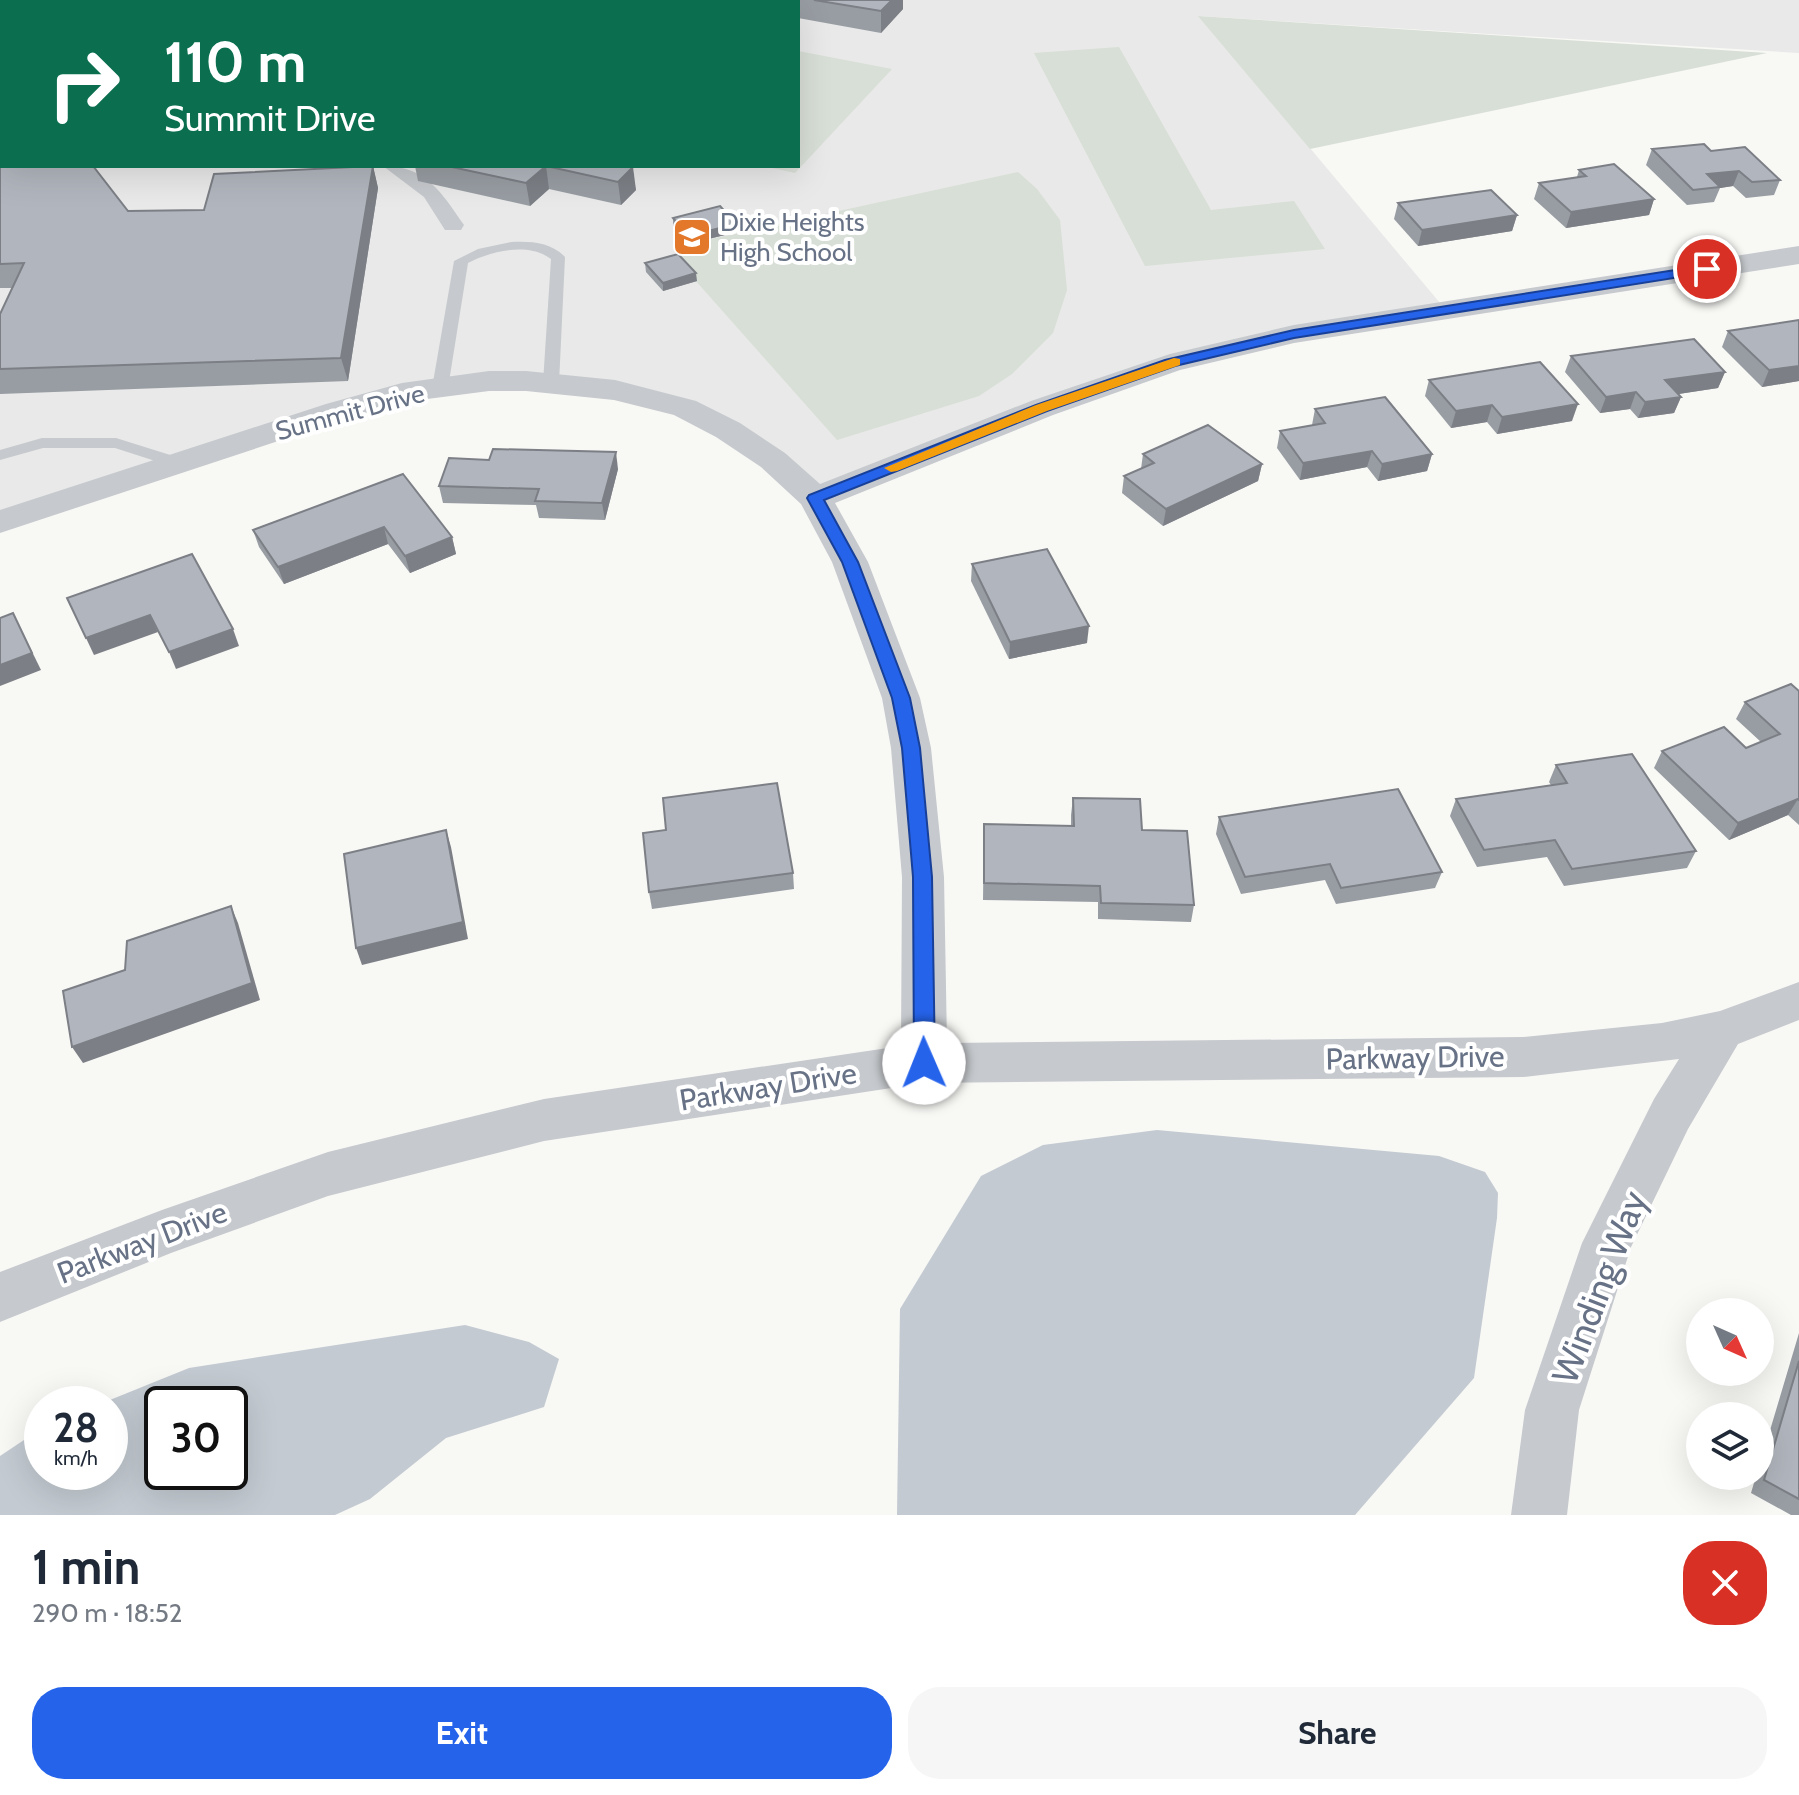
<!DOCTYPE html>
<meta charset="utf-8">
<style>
body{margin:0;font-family:Cabin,sans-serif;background:#f6f6f7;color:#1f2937;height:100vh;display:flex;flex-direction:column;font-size:30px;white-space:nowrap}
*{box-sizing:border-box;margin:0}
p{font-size:26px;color:#747a83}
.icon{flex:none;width:44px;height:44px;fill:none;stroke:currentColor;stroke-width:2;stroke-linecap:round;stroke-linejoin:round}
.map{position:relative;height:1515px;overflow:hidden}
.details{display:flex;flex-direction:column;background:#fff;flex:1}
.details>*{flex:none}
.hud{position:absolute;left:0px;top:0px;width:800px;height:168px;box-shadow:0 8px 32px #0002;background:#0b6e4f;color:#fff;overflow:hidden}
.needle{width:52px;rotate:135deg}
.tools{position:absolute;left:1686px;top:1298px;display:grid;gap:16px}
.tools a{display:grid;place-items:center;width:88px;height:88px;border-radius:50%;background:#fff;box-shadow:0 8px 32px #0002;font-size:40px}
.speed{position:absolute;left:24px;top:1386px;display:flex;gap:16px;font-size:40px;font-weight:700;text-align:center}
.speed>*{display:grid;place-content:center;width:104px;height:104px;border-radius:50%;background:#fff;box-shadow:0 8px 32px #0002;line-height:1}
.speed small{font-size:20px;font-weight:400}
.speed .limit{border:4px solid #111;border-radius:12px;background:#fff;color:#111}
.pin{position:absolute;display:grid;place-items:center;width:68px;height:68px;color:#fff;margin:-34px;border:4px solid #fff;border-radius:50%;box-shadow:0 2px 8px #0007}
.me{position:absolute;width:88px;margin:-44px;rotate:359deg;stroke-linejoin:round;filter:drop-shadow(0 0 6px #0008)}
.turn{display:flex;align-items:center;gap:28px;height:168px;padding:0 32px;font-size:36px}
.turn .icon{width:104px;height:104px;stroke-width:2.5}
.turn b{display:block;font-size:56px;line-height:68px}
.round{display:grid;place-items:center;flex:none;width:84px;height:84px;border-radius:32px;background:#f6f6f7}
.headline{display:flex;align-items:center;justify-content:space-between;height:136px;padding:0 32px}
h1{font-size:48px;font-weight:800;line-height:60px}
.primary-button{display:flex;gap:16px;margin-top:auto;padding:16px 32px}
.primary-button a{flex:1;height:92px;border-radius:32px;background:#2563eb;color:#fff;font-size:32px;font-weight:800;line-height:92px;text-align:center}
.primary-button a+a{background:#f6f6f7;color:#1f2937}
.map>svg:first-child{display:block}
.built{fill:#e8e9e8;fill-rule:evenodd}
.green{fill:#d8dfd6}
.water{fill:#c3cad1;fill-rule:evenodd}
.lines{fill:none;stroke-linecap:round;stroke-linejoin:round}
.service{fill:#c6c9cd;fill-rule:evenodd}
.pedestrian{fill:#c6c9cd;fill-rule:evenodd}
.minor{fill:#c6c9cd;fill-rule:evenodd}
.wall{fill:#989da3}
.shaded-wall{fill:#7c7f85}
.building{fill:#b1b6be;stroke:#7c7f85;stroke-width:2}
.route{fill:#2563eb;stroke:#184099;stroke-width:2}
.slow{fill:#f59e0b}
.labels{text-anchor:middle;stroke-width:8;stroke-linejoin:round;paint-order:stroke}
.far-poi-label{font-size:26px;fill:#677286;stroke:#fff;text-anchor:start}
.far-street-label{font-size:26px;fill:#677286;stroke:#fff}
.street-label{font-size:30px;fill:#677286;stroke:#fff}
.near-street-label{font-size:36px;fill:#677286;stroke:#fff}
</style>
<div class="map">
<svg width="1799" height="1515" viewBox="0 0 1799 1515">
<rect width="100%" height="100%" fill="#f8f8f5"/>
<!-- built -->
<path class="built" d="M0 0H1799V53L1199 16 1445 309 1170 363 815 498 685 408 526 381 402 393 0 522ZM2 2H798V166H2Z"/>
<!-- green -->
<g class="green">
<path d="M1198 16 1767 53 1310 149Z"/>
<path d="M1119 47 1211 210 1294 201 1325 249 1145 266 1034 53Z"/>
<path d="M798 51 892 69 795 173 763 166H798Z"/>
<path d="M1018 172 1037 189 1060 220 1067 290 1053 333 1012 374 979 396 837 440 679 262 688 244Z"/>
</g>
<!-- water -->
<g class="water">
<path d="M1157 1130 1439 1156 1485 1172 1498 1193 1497 1218 1474 1378 1355 1515H897L900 1309 981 1176 1043 1145Z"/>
<path d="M465 1325 529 1342 559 1359 544 1407 446 1438 370 1499 335 1515H0V1456L42 1428V1472H110V1404H100L189 1368ZM162 1404H230V1472H162Z"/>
</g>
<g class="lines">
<!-- service -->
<g class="service">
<path d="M0 0H14L0 5Z"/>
<path d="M79 0H91L92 1 77 2Z"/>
<path d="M2 21V29L0 30V22Z"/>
<path d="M511 242C531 241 551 242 565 257L559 383 551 388 543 383 551 259C528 242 491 251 468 263L448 388 446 391H434L432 388 454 261 478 249Z"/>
<path d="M42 438H116L183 459 185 463 177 468 115 448H43L0 460V450Z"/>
</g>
<!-- pedestrian -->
<path class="pedestrian" d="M383 166C426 166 441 192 464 225L461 230H445L424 197Z"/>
<!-- minor -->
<path class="minor" d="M1799 246V264L1294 343 1180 370 1053 415 835 503 868 562 920 698 931 748 944 877 947 1043 1523 1037 1662 1023 1720 1011 1799 982V1020L1738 1044 1688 1129 1631 1247 1579 1410 1567 1515H1511L1525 1410 1582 1243 1654 1099 1679 1059 1523 1077 924 1083 544 1141 328 1196 171 1253 0 1322V1272L162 1210 328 1152 544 1099 901 1046 902 877 891 748 882 698 832 562 801 504 761 467 716 437 674 415 614 400 526 391H489L404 402 348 418 0 533V510L326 404 402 383 489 371H526L615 380 696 401 740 423 785 453 820 484 1031 401 1170 354 1294 325Z"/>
</g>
<!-- wall -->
<g class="wall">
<path d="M692 0H903V9L881 33 798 18V2H704Z"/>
<path d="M0 37 2 166H97L96 169 128 211 204 210 373 166 378 188 348 381 0 394V314L12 288H0Z"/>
<path d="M1652 149 1711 151 1780 180 1774 195 1746 198 1733 186 1720 188 1714 202 1687 205 1646 165Z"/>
<path d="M415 166H629L636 190 621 205 549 189 530 206 418 181Z"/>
<path d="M1579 170 1654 199 1649 215 1566 228 1534 199 1539 183 1577 177Z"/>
<path d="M1398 203 1517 215 1512 231 1418 246 1394 219Z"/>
<path d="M673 218 737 232 688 244 673 226Z"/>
<path d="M645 263 697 281 663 291 646 272Z"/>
<path d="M1799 320V381L1762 387 1722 347 1728 331Z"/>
<path d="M1571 356 1725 372 1718 388 1678 394 1681 397 1674 413 1638 418 1630 409 1600 413 1565 372Z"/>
<path d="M1429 380 1572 421 1497 434 1487 422 1451 428 1425 396Z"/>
<path d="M1315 409 1432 454 1427 471 1378 481 1367 467 1300 480 1277 448 1280 431 1312 425Z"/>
<path d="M1143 454 1262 464 1258 481 1163 526 1122 493 1124 476 1141 469Z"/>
<path d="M618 469 605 520 539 518 536 505 443 503 439 486Z"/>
<path d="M403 474 452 537 456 554 410 573 388 544 284 584 259 547 253 530Z"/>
<path d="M972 564 1087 643 1009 659 971 581Z"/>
<path d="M1799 691V825L1788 815 1729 840 1654 768 1662 751 1746 748 1761 742 1736 719 1745 702Z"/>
<path d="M1556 765 1696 851 1687 868 1564 886 1547 857 1477 867 1450 816 1456 799 1551 785 1549 782Z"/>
<path d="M1073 798 1142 830 1194 905 1191 922 1098 919V902L983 900 984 824 1071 826V815Z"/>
<path d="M1219 817 1442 872 1435 888 1336 904 1325 880 1241 894 1216 834Z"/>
<path d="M793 873 794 889 652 909 649 892Z"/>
<path d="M1799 1333V1515H1791L1751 1493 1756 1476H1760V1464Z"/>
</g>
<!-- shaded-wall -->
<g class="shaded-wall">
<path d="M892 0H903V9L881 33V11Z"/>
<path d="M373 166 378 188 348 381 341 358Z"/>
<path d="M546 166 549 189 530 206 526 183Z"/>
<path d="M633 167 636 190 621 205 618 182Z"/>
<path d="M1739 171 1733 186 1720 188V187L1707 174Z"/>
<path d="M1654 199 1649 215 1566 228 1571 212Z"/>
<path d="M1517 215 1512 231 1418 246 1422 230Z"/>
<path d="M736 224 737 232 688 244V236Z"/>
<path d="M696 273 697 281 663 291V283Z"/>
<path d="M1799 366V381L1762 387 1769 370Z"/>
<path d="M1725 372 1718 388 1659 397 1665 380Z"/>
<path d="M1636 392 1630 409 1600 413 1606 397Z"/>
<path d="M1681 397 1674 413 1638 418 1645 402Z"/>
<path d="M1578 404 1572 421 1497 434 1502 417Z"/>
<path d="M1492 405 1487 422 1451 428 1456 411Z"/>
<path d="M1372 451 1367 467 1300 480 1303 463Z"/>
<path d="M616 452 618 469 605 520 602 503Z"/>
<path d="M1432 454 1427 471 1378 481 1382 464Z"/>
<path d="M1262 464 1258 481 1163 526 1166 509Z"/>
<path d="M384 527 388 544 284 584 278 567Z"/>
<path d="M452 537 456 554 410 573 405 556Z"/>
<path d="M13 613 41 670 0 686V665Z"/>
<path d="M150 615 158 632 94 655 86 638Z"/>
<path d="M1089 626 1087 643 1009 659 1010 642Z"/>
<path d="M233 629 239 646 176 669 169 652Z"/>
<path d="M1798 799 1788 815 1729 840 1738 823Z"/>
<path d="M446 830 451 847 468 939 362 965 356 948Z"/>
<path d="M231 906 238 923 260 1000 83 1063 72 1047Z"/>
</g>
<!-- building -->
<g class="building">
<path d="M814 0H892L881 11Z"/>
<path d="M0 37H2V166H93L128 211 204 210 214 174 373 166 341 358 0 369V314L24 263 0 264Z"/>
<path d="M1704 144 1711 151 1745 147 1780 180 1752 182 1739 171 1707 174 1720 187 1693 190 1652 149Z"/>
<path d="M1614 164 1654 199 1571 212 1539 183 1586 176 1579 170Z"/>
<path d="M447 166H546L526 183Z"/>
<path d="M546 166H629L633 167 618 182Z"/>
<path d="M1491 190 1517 215 1422 230 1398 203Z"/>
<path d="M720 206 736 224 688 236 673 218Z"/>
<path d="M678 254 696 273 663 283 645 263Z"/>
<path d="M1799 320V366L1769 370 1728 331Z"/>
<path d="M1694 339 1725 372 1665 380 1681 397 1645 402 1636 392 1606 397 1571 356Z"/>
<path d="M1540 362 1578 404 1502 417 1492 405 1456 411 1429 380Z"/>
<path d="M1385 397 1432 454 1382 464 1372 451 1303 463 1280 431 1325 423 1315 409Z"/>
<path d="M1208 425 1262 464 1166 509 1124 476 1154 463 1143 454Z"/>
<path d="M493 449 616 452 602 503 535 501 539 489 439 486 449 458 489 460Z"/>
<path d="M403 474 452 537 405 556 384 527 278 567 253 530Z"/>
<path d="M1047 549 1089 626 1010 642 972 564Z"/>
<path d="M192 554 233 629 169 652 150 615 86 638 67 598Z"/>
<path d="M13 613 32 653 0 665V618Z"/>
<path d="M1791 684 1799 691V800L1798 799 1738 823 1662 751 1724 727 1746 748 1780 734 1745 702Z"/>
<path d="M1632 754 1696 851 1572 869 1555 840 1484 850 1456 799 1567 783 1556 765Z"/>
<path d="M777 783 793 873 649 892 643 833 666 830 663 798Z"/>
<path d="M1398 789 1442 872 1341 888 1330 864 1245 877 1219 817Z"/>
<path d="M1073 798 1140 799 1142 830 1187 831 1194 905 1101 903 1100 886 984 883V824L1074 826Z"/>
<path d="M446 830 463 922 356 948 344 854Z"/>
<path d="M231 906 252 983 72 1047 63 991 125 970 127 941Z"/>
<path d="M1799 1361V1499L1764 1480Z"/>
</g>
<!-- route -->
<path class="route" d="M1707 265 1712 266V272L1294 338 1175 366 1047 411 824 500 858 562 910 698 920 748 932 877 935 1063 932 1070 924 1072 917 1070 914 1063 913 877 902 748 892 698 842 562 807 498 809 495 1036 405 1165 360 1294 330Z"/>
<!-- slow -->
<path class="slow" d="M1174 358 1180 359V365L1047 411 897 471 891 472 884 468 1036 405Z"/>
<!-- icons -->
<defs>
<g id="school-square" transform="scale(2)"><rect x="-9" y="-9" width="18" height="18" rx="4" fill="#e3782a" stroke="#fff"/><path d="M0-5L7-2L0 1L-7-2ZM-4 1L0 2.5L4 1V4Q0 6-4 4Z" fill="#fff"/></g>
</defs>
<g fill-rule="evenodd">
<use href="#school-square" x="692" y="237"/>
</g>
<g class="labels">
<!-- far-poi labels -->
<g class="far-poi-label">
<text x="720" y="231">Dixie Heights<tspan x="720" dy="30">High School</tspan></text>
</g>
<!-- far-street labels -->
<g class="far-street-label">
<text transform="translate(350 412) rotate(-15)" y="9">Summit Drive</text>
</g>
<!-- street labels -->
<g class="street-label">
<text transform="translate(1415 1058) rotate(-1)" y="10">Parkway Drive</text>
<text transform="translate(768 1087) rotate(-9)" y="10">Parkway Drive</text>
<text transform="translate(142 1243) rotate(-21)" y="10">Parkway Drive</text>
</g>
<!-- near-street labels -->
<g class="near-street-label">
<text transform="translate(1599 1287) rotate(-69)" y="13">Winding Way</text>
</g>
</g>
</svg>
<div class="tools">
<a><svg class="needle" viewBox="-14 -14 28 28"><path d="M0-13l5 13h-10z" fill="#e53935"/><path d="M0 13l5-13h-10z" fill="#747a83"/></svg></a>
<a><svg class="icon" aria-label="layers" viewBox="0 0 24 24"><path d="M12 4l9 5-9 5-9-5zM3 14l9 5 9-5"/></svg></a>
</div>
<div class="speed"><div>28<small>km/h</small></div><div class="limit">30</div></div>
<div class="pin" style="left:1707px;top:269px;background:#d93025"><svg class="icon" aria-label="arrive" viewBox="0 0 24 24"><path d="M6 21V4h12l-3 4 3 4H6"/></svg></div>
<svg class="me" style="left:924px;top:1063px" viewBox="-20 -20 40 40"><circle r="19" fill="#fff"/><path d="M0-13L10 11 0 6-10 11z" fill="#2563eb"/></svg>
<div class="hud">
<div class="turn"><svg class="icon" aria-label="right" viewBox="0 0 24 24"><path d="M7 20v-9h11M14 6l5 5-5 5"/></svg><div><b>110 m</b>Summit Drive</div></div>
</div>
</div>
<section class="details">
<div class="headline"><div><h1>1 min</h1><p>290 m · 18:52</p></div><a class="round" style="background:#d93025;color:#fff"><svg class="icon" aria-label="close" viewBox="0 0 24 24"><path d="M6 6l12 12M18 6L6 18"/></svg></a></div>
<div class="primary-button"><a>Exit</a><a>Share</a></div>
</section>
